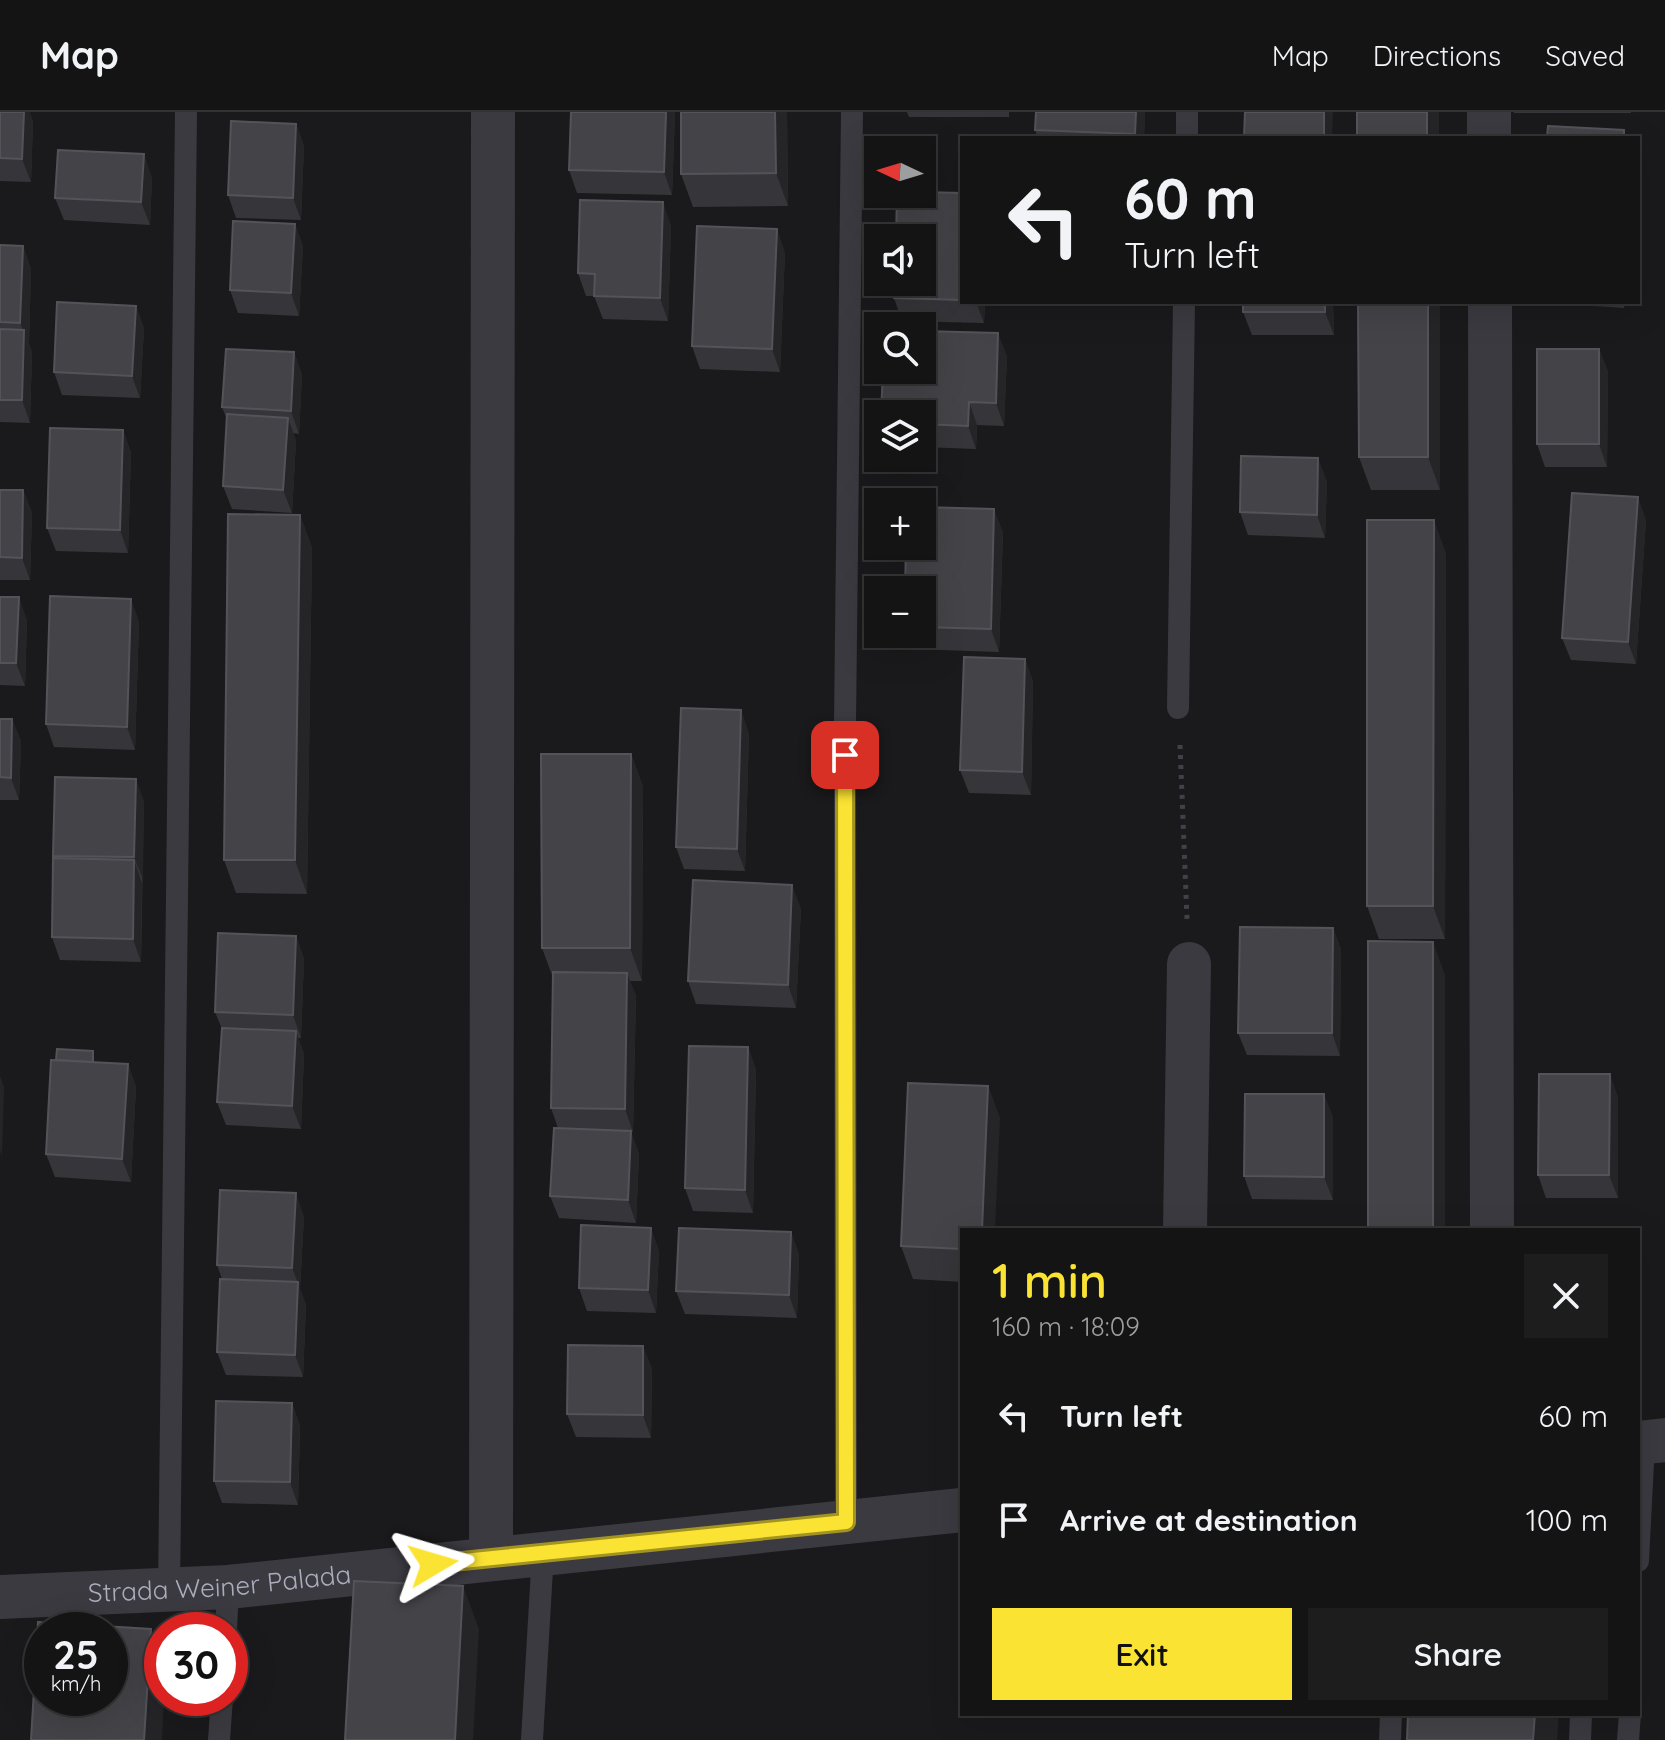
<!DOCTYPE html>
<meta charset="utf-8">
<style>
body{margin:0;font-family:Quicksand,sans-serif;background:#1d1d1e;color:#f1f3f6;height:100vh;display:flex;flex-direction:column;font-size:30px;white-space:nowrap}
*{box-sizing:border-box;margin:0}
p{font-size:26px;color:#9d9ea0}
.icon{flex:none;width:44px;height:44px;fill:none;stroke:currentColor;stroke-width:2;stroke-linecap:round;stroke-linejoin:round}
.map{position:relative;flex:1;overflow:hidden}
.panel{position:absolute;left:960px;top:1116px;width:680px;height:488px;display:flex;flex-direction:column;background:#141415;border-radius:0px;box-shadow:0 8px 32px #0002,0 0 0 2px #333334}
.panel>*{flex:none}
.guide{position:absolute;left:960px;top:24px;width:680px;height:168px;border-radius:0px;box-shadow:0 8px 32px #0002,0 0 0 2px #333334;background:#141415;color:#f1f3f6;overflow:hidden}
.needle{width:52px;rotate:274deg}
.tools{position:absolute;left:864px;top:24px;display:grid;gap:16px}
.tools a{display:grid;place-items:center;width:72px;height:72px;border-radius:0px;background:#141415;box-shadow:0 8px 32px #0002,0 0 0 2px #333334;font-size:40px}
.speed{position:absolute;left:24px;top:1500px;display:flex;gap:16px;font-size:40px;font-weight:700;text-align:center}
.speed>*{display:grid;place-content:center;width:104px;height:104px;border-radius:50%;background:#141415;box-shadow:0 8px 32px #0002,0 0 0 2px #333334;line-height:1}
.speed small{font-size:20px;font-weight:400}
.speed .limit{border:12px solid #d22;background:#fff;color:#111}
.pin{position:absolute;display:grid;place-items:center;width:68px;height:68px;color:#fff;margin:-34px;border-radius:16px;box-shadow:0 4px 12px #0006}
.me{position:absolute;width:88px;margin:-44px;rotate:83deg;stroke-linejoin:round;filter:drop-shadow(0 0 6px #0008)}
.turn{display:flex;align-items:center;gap:28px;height:168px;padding:0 32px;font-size:36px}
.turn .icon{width:104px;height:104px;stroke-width:2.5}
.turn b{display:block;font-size:56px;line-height:68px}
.round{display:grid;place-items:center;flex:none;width:84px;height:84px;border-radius:0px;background:#1d1d1e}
.overview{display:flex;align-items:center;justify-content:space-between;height:136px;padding:0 32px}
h1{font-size:48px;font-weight:600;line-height:60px;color:#fbe333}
.button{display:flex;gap:16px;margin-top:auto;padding:16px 32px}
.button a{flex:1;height:92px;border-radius:0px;background:#fbe333;color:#111;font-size:32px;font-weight:600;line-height:92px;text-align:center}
.button a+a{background:#1d1d1e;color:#f1f3f6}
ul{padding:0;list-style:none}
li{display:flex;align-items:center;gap:24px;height:104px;padding:0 32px}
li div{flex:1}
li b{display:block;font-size:30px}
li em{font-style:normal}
header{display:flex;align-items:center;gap:48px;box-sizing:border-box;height:112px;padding:0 40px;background:#141415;border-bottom:2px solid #333334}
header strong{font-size:38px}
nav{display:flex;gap:44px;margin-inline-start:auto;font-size:28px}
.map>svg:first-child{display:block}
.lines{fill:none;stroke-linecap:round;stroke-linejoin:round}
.path{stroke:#404149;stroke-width:5;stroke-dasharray:4 6;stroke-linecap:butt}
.lane{stroke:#3b3a41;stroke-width:22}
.street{stroke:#3b3a41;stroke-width:44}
.wall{fill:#36363a}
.shaded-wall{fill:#252528}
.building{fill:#434348;stroke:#53535a;stroke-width:2;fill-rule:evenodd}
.route-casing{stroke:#a39421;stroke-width:20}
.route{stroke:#fbe333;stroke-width:14}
.labels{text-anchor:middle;stroke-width:8;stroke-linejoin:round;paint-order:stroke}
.street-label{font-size:26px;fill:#acadbc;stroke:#151517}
</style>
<header>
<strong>Map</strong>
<nav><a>Map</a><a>Directions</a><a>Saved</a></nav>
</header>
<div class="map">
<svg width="1665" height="1628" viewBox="0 0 1665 1628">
<rect width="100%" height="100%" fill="#1a1a1c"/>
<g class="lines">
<!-- path -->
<path class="path" d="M1180 633 1187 807"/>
<!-- lane -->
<g class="lane">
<path d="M1187 26V0"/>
<path d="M1178 596 1184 190"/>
<path d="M846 1410 845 611 852 0"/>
<path d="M1638 1449 1644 1331"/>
<path d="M169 1480 186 0"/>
<path d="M226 1518 228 1475"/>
<path d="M219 1628 222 1586"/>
<path d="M532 1628 543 1440"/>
<path d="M1390 1628 1391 1602"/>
<path d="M1580 1628 1581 1602"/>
<path d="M1628 1628 1630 1602"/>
</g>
<!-- street -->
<g class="street">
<path d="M1489 0V26"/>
<path d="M1490 190 1492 1118"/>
<path d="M1185 1118 1189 852"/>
<path d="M1638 1331 1665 1328"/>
<path d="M491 1445 493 0"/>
<path id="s1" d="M0 1485 228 1475 962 1398"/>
</g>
</g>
<!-- wall -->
<g class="wall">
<path d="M0 0 33 9 31 70 0 69Z"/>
<path d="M571 0H675L672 83 577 81 569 58Z"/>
<path d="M681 0H787L788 94 693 95 681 62Z"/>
<path d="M907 0H1009V5H909Z"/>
<path d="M1036 0H1145L1144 26H1038L1035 18Z"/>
<rect x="1514" y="0" width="117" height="1"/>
<path d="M296 12 304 34 301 108 236 106 228 83Z"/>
<path d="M152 65 150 113 64 108 55 86Z"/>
<path d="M962 81V190H985L984 211 902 209 894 186Z"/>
<path d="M295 112 303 135 299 204 238 201 230 178Z"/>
<path d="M671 113 668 209 603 207 594 184H586L578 161Z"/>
<path d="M0 133 23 134 31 157 29 231 32 241 30 311 0 310Z"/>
<path d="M785 140 780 260 700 257 692 234Z"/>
<path d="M1243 190H1333L1334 223H1252L1243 200Z"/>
<path d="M1440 190V378H1371L1359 345Z"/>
<path d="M1548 190H1625L1624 196 1549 191Z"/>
<path d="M136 194 144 217 140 286 62 283 54 260Z"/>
<path d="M1599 237 1608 260 1607 355H1545L1537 332Z"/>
<path d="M294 240 302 263 299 322 293 321 296 329 292 401 232 397 223 374 227 308 222 295Z"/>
<path d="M1007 244 1004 314 977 313 976 337 922 335V302Z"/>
<path d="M123 318 131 341 128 441 56 439 47 416Z"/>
<path d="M1327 369 1325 426 1248 423 1240 400Z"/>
<path d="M0 378H23L32 401 30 468H0Z"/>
<path d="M300 403 312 436 307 782 236 781 224 748Z"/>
<path d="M1646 408 1636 552 1571 548 1562 526Z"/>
<path d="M1003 420 999 540 912 537 906 522H922V478Z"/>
<path d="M1446 441 1445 827H1379L1367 794Z"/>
<path d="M0 485 27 508 25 574 0 573Z"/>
<path d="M139 509 135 638 54 635 46 612Z"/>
<path d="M1025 547 1033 570 1031 683 969 681 960 658Z"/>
<path d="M0 607H12L21 630 19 688H0Z"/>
<path d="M749 621 745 759 684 757 676 735Z"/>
<path d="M631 642 643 675 642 869H630L636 884 633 1020H631L639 1042 636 1111 559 1106 550 1084 558 1016 551 996 553 866 542 836Z"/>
<path d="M144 689 141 850 60 848 52 825 53 744Z"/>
<path d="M801 796 796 896 696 892 688 869Z"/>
<path d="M1333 816 1341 838 1340 944 1247 943 1238 921Z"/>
<path d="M296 824 304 847 301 926H298L304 942 301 1017 226 1013 217 990 222 917 215 900Z"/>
<path d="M748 935 756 958 753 1101 693 1099 685 1076Z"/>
<path d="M97 950 128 952 136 975 131 1070 55 1065 46 1042Z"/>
<path d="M988 974 1000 1007 962 1118V1170L913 1167 901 1134Z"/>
<path d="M1618 985V1086H1546L1538 1063Z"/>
<path d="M1333 1005V1088L1252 1087 1244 1064Z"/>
<path d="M304 1104 300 1177 306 1193 303 1265 226 1263 217 1240 222 1167 217 1153Z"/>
<path d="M791 1120 799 1143 797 1206 685 1202 676 1179Z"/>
<path d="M659 1138 656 1201 587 1199 579 1176Z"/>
<path d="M652 1256 651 1326 576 1325 567 1302Z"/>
<path d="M292 1291 300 1314 298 1393 222 1391 214 1369Z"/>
</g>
<!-- shaded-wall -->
<g class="shaded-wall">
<path d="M24 0H30L33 9 31 70 22 47Z"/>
<path d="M666 0H675L672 83 664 60Z"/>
<path d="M775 0H787L788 94 776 61Z"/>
<path d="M1136 0H1145L1144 26H1136L1135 22Z"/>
<path d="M1324 0H1333L1332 26H1324Z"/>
<rect x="1427" y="0" width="12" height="26"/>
<path d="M296 12 304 34 301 108 293 86Z"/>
<path d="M144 42 152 65 150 113 141 90Z"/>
<path d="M663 90 671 113 668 209 660 186Z"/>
<path d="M295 112 303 135 299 204 291 181Z"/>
<path d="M777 117 785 140 780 260 772 237Z"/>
<path d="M23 134 31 157 29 231 32 241 30 311 22 288 24 220 20 211Z"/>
<path d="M976 190H985L984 211Z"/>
<path d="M1325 190H1333L1334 223 1325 200Z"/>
<path d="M1428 190H1440V378L1428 345Z"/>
<path d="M136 194 144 217 140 286 132 264Z"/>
<path d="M998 221 1007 244 1004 314 996 291Z"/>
<path d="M1599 237 1608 260 1607 355 1599 332Z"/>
<path d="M294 240 302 263 299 322 291 299Z"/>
<path d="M969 290 977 313 976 337 968 314Z"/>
<path d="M288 306 296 329 292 401 283 378Z"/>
<path d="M123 318 131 341 128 441 120 418Z"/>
<path d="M1318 346 1327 369 1325 426 1317 403Z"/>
<path d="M23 378 32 401 30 468 22 446Z"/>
<path d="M1638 385 1646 408 1636 552 1628 530Z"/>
<path d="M994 397 1003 420 999 540 991 517Z"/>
<path d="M300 403 312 436 307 782 295 748Z"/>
<path d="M1434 408 1446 441 1445 827 1433 794Z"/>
<path d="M19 485 27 508 25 574 16 551Z"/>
<path d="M131 487 139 509 135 638 127 615Z"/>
<path d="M1025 547 1033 570 1031 683 1022 660Z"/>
<path d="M741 598 749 621 745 759 737 737Z"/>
<path d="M12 607 21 630 19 688 11 666Z"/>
<path d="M631 642 643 675 642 869 630 836Z"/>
<path d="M136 667 144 689 143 768 134 745Z"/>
<path d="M134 748 142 771 141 850 133 827Z"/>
<path d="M792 773 801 796 796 896 788 873Z"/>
<path d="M1333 816 1341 838 1340 944 1332 921Z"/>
<path d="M296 824 304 847 301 926 293 903Z"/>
<path d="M1433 830 1445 863V1118H1433Z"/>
<path d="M627 861 636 884 633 1020 625 997Z"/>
<path d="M296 919 304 942 301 1017 292 994Z"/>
<path d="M748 935 756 958 753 1101 745 1078Z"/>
<path d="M128 952 136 975 131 1070 122 1047Z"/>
<path d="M1610 962 1618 985V1086L1609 1063Z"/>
<path d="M0 964 4 975 2 1045 0 1038Z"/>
<path d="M988 974 1000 1007 995 1118H982Z"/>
<path d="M1324 982 1333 1005V1088L1324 1065Z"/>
<path d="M631 1019 639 1042 636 1111 628 1088Z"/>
<path d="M296 1081 304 1104 300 1177 306 1193 303 1265 295 1243 298 1171 292 1156Z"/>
<path d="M651 1116 659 1138 656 1201 648 1178Z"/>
<path d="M791 1120 799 1143 797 1206 789 1183Z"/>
<path d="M643 1234 652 1256 651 1326 643 1303Z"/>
<path d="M292 1291 300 1314 298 1393 290 1370Z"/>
<path d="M463 1474 479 1517 473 1628H455Z"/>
<path d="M151 1517 162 1548V1586H164L162 1628H144Z"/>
<path d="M1535 1602H1559L1557 1628H1533Z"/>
</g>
<!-- building -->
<g class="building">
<path d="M0 0H24L22 47 0 46Z"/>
<path d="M571 0H666L664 60 569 58Z"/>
<path d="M681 0H775L776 61 681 62Z"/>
<path d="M1036 0H1136L1135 22 1035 18Z"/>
<path d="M1245 0H1324V26H1244Z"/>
<rect x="1357" y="0" width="70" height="26"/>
<path d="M231 9 296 12 293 86 228 83Z"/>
<path d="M1548 14 1624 18V26H1547Z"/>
<path d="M58 38 144 42 141 90 55 86Z"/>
<path d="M922 80 962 81V188L894 186V170H922V126H896L897 82H922Z"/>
<path d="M580 88 663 90 660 186 594 184 595 162 578 161Z"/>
<path d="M233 109 295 112 291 181 230 178Z"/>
<path d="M697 114 777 117 772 237 692 234Z"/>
<path d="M0 133 23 134 20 211 0 210Z"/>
<path d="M57 190 136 194 132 264 54 260Z"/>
<rect x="1243" y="190" width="82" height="10"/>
<path d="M1358 190H1428V345H1359Z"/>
<path d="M0 217 24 218 22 288H0Z"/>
<path d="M922 219 998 221 996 291 969 290 968 314 922 312V302H881L883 258H922Z"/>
<path d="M226 237 294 240 291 299 222 295Z"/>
<rect x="1537" y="237" width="62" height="95"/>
<path d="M227 302 288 306 283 378 223 374Z"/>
<path d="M50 316 123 318 120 418 47 416Z"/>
<path d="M1241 344 1318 346 1317 403 1240 400Z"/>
<path d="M0 378H23L22 446 0 445Z"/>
<path d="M1572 381 1638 385 1628 530 1562 526Z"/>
<path d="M922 395 994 397 991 517 922 515V478H905L906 434H922Z"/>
<path d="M228 402 300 403 295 748H224Z"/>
<path d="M1367 408H1434L1433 794H1367Z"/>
<path d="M50 484 131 487 127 615 46 612Z"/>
<path d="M0 485H19L16 551H0Z"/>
<path d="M964 545 1025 547 1022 660 960 658Z"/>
<path d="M681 596 741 598 737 737 676 735Z"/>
<path d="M0 607H12L11 666 0 665Z"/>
<path d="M541 642H631L630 836H542Z"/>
<path d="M55 665 136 667 134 745 53 744Z"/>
<path d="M53 746 134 748 133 827 52 825Z"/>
<path d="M693 768 792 773 788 873 688 869Z"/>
<path d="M1240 815 1333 816 1332 921H1238Z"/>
<path d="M218 821 296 824 293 903 215 900Z"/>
<path d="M1368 829 1433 830V1118H1368Z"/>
<path d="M553 860 627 861 625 997 551 996Z"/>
<path d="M222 916 296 919 292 994 217 990Z"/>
<path d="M689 934 748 935 745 1078 685 1076Z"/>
<path d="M57 937 93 939V950L56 948Z"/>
<path d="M51 948 128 952 122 1047 46 1042Z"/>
<path d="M1539 962H1610L1609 1063H1538Z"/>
<path d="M908 971 988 974 982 1118H962V1137L901 1134Z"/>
<path d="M1245 982H1324V1065L1244 1064Z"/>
<path d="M554 1016 631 1019 628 1088 550 1084Z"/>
<path d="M220 1078 296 1081 292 1156 217 1153Z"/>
<path d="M581 1113 651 1116 648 1178 579 1176Z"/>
<path d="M679 1116 791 1120 789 1183 676 1179Z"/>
<path d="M220 1167 298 1170 295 1243 217 1240Z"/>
<path d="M568 1233 643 1234V1303L567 1302Z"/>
<path d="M216 1289 292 1291 290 1370 214 1369Z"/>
<path d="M354 1469 463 1474 455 1628H345Z"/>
<path d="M38 1510 151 1517 144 1628H31ZM42 1518H110V1586H42Z"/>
<path d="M1408 1602H1535L1533 1628H1407Z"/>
</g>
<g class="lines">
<!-- route casing -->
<g class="route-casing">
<path id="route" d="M433 1452 846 1410 845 643"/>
</g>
<!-- route -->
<use href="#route" class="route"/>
</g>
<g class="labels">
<!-- street labels -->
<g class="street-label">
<text dy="9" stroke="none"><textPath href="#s1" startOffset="220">Strada Weiner Palada</textPath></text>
</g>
</g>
</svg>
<div class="tools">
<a><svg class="needle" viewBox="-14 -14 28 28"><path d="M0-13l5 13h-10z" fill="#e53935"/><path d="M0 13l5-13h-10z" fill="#9d9ea0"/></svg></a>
<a><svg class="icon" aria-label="sound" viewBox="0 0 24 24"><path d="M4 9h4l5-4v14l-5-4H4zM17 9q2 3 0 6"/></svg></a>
<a><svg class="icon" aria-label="search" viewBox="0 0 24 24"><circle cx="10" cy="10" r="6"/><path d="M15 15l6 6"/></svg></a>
<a><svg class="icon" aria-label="layers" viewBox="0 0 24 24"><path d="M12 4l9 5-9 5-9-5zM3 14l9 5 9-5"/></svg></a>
<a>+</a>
<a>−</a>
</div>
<div class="speed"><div>25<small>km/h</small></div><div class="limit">30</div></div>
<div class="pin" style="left:845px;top:643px;background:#d93025"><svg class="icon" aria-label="arrive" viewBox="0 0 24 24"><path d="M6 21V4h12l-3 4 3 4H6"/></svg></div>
<svg class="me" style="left:433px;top:1452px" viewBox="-20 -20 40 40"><path d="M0-17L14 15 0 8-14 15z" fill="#fbe333" stroke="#fff" stroke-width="4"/></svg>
<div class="guide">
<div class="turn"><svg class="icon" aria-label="left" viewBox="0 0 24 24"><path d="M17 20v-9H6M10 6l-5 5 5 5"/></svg><div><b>60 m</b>Turn left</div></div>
</div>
<section class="panel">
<div class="overview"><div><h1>1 min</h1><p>160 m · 18:09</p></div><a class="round"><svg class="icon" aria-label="close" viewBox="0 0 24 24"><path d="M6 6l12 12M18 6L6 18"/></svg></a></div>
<ul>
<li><svg class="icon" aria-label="left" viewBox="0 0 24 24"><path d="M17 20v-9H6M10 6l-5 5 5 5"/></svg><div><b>Turn left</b></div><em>60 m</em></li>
<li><svg class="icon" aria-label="arrive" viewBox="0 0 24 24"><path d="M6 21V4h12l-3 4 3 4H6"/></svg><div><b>Arrive at destination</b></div><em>100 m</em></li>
</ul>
<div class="button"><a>Exit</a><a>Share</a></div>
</section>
</div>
